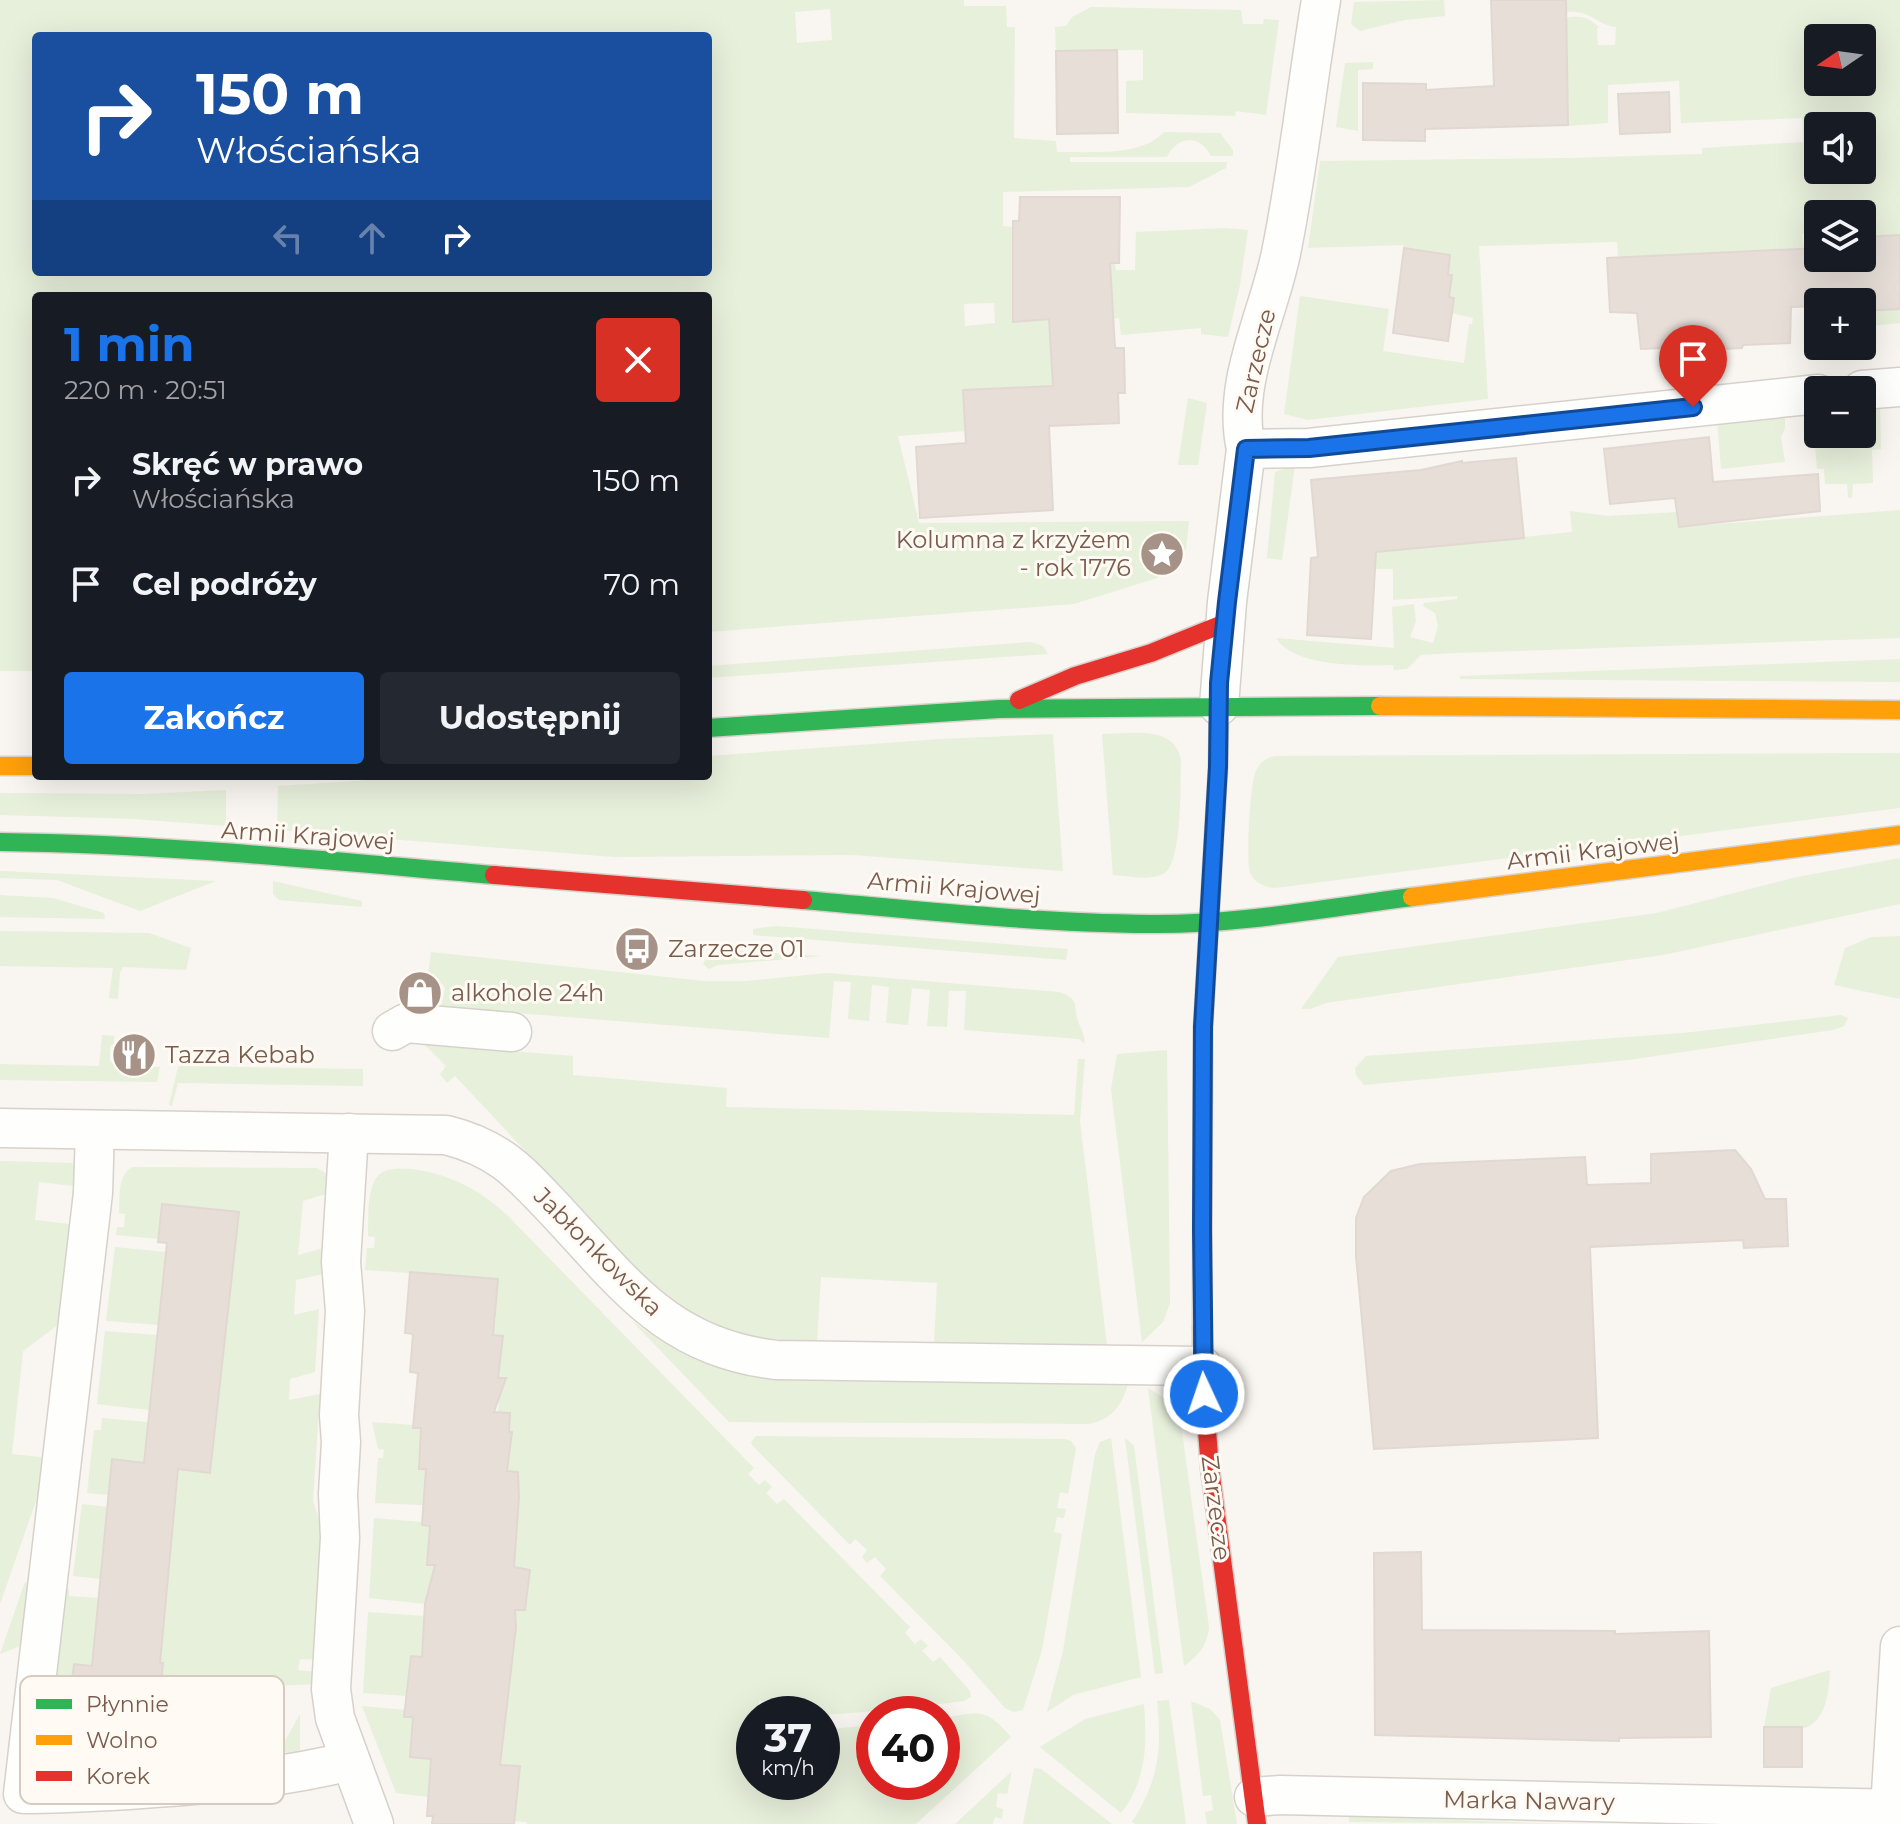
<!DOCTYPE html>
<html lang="pl">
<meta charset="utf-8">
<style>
body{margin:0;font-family:Montserrat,sans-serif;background:#242831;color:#f1f3f6;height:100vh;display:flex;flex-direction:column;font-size:30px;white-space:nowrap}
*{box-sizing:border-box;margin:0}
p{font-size:26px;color:#9ea1a6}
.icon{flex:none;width:44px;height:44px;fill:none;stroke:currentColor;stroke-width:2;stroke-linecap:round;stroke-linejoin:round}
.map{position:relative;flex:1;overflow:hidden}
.side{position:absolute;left:32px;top:292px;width:680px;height:488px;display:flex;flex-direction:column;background:#171b24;border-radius:8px;box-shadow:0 8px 32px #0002}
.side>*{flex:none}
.hud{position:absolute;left:32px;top:32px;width:680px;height:244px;border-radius:8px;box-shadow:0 8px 32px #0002;background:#1a4fa0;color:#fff;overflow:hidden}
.needle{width:52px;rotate:257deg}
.controls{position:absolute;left:1804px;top:24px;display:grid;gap:16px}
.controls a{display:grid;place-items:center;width:72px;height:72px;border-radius:8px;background:#171b24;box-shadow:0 8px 32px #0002;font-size:40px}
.speed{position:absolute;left:736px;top:1696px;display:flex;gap:16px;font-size:40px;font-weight:700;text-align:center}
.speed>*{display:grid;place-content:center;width:104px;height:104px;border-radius:50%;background:#171b24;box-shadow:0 8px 32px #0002;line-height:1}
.speed small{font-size:20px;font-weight:400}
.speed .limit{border:12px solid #d22;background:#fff;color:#111}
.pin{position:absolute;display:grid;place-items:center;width:68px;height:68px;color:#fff;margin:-82px -34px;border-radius:50% 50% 50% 0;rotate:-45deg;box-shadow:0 0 8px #0007}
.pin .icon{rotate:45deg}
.me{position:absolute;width:88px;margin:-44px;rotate:357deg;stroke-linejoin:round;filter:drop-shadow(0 0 6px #0008)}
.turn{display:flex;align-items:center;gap:28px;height:168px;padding:0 32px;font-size:36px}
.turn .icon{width:104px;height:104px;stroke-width:2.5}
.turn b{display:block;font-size:56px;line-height:68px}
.lanes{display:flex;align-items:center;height:76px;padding:0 32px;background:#0003;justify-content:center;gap:40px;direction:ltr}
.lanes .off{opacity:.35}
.round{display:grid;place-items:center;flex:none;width:84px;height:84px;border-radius:8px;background:#242831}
.overview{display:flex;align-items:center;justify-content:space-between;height:136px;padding:0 32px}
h1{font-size:48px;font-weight:700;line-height:60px;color:#1a73e8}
.button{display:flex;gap:16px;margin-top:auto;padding:16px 32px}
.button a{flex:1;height:92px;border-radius:8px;background:#1a73e8;color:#fff;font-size:32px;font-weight:700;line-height:92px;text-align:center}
.button a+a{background:#242831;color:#f1f3f6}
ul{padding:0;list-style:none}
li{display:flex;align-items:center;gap:24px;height:104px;padding:0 32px}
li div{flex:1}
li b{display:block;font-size:30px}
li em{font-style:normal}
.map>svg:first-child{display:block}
.green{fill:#e7f0db;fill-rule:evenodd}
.building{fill:#e6ded7;stroke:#e2d8d2;stroke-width:2}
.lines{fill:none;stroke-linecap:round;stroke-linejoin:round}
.street-casing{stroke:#d7d1cb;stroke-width:41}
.fast-casing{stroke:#d9d2cb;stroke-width:21}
.slow-casing{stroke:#d9d2cb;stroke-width:21}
.jam-casing{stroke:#d9d2cb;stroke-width:21}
.street{stroke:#fefefd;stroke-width:38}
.fast{stroke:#30b455;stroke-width:18}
.slow{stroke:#ff9f0a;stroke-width:18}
.jam{stroke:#e5322d;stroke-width:18}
.route-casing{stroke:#114b97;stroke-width:20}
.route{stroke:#1a73e8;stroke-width:14}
.labels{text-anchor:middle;stroke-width:6;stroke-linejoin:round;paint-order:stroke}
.street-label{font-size:24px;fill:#7a5c4d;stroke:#fffaf3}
.poi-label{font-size:24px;fill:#7a5c4d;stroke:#fffaf3;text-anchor:start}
.key{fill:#fffaf3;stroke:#d7cbc1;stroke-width:2}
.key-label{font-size:22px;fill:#7a5c4d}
</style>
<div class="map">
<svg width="1900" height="1824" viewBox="0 0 1900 1824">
<rect width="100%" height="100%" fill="#f9f5f0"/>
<!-- green -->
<g class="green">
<path d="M0 0H964V6H1006L1007 27H1015L1014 138 1056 141 1057 152C1089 151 1140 158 1164 132L1220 133 1233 150V156H1211C1200 134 1178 135 1167 157H1070V162H1227L1226 168 1189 187 1003 192V226L1013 227 1115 263 1116 270H1135L1136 232 1224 228 1248 230 1240 285 1228 337 1201 334V328L1121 335 1119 318 1049 323 1056 426 999 430 963 390 966 431 898 436 919 523 1189 521 1186 549 1179 562 1170 570 1157 578 1074 604 708 632V296H36V671H0ZM830 9 832 40 797 43 795 12ZM36 36H708V272H36ZM994 303 995 323 965 326 964 304Z"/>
<path d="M1444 0 1445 16 1405 20 1360 31 1351 24 1354 2Z"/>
<path d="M1565 0H1900V235L1862 237V214H1818V249H1814L1812 233 1802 234 1804 251 1618 258 1617 242 1479 246 1488 399 1308 420 1284 414 1300 296 1389 309 1383 351 1464 363 1469 324H1472L1473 318 1452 313 1454 298 1449 297 1451 276 1448 275 1449 255 1404 248 1403 245 1308 248 1320 161 1568 158 1702 154V148L1803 142 1802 118 1681 123 1679 81 1608 85V123L1567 126 1566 18C1581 15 1587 17 1599 27L1597 28 1598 45H1615L1616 27C1595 25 1593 10 1566 12ZM1818 38H1862V82H1818ZM1818 126H1862V170H1818Z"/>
<path d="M1091 7 1241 10 1243 24H1263L1264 19 1279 20 1266 115 1236 111 1235 116 1126 113V81L1143 80V50L1056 51 1055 27 1066 26 1072 17Z"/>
<path d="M1373 62V69L1358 70V131L1336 127 1345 63Z"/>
<path d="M1900 309V323L1862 327V311Z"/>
<path d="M1188 398 1207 403 1198 465H1178Z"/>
<path d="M1880 406 1881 449 1872 450 1873 483 1853 484 1852 498H1848L1847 484H1825L1824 469H1817L1812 413 1818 412V434H1862V408Z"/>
<path d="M1785 412V428L1781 437 1785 462 1721 469 1717 419Z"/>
<path d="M1295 465 1282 560 1267 558 1275 472Z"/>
<path d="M1900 510V638L1456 653 1421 655 1407 669 1394 670 1393 665C1363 666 1293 667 1276 638L1394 648 1392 607 1414 604 1416 621 1410 637 1433 643 1438 626 1435 613 1423 606 1424 603 1457 599V596L1393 600V569H1375V553L1572 532 1570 511 1608 516 1677 512 1679 527Z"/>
<path d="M1031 642 1043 646 1048 654 708 678V666Z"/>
<path d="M1900 659V682L1460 679V676Z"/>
<path d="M1053 734 1063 871 853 855 614 857 277 830 278 786 429 776H708V756L940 739Z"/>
<path d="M1102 734C1130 734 1176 724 1181 761 1180 783 1183 865 1163 874 1150 881 1128 876 1113 875Z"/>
<path d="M1900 753V808L1275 888C1264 887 1254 883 1250 872 1246 861 1250 782 1256 771 1260 762 1266 758 1275 756Z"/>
<path d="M226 790V826L133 819 0 815V793L145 794Z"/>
<path d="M1900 858V904L1663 955 1326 1003 1310 1009H1301L1338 957 1657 913 1797 877Z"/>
<path d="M0 871 216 881 140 911 57 880 0 878Z"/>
<path d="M273 881 362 901V907L279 900 273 894Z"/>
<path d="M0 895 53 898 104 913 105 919 0 917Z"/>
<path d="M776 926 1068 949 1066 960 753 935V929Z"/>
<path d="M0 931 149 933 191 948 186 970 123 967 120 973 118 999 109 998 113 968 0 966Z"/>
<path d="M1900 936V999L1834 985 1845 948 1871 937Z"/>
<path d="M709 949 822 956 718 965 709 969 703 964 709 954Z"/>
<path d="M431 952 704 981H746L827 973 1059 992C1082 1000 1072 1007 1079 1024 1083 1032 1084 1035 1085 1044L1079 1039 964 1030 966 991H949L947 1027 927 1026 930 990 912 988 908 1025 886 1023 889 987 872 985 869 1021 848 1019 851 982 834 981 829 1038 441 1007 445 988 442 984 427 983Z"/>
<path d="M1841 1015 1848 1018 1844 1026 1833 1030 1628 1060 1364 1085 1356 1075 1355 1068 1366 1056 1683 1033Z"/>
<path d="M102 1035 114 1036V1043L110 1047V1061L114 1064 160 1067 157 1082 0 1080V1064L99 1066Z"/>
<path d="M424 1044 573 1056V1075L727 1088 726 1107 1074 1115 1078 1059H1085L1080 1121 1107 1345 934 1343 937 1283 821 1277 817 1341C735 1340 702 1329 641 1274L455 1076 447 1083 440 1074 446 1066Z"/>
<path d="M1167 1050 1170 1303 1163 1322 1142 1342 1111 1089 1117 1054Z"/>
<path d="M181 1066 363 1069V1086L178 1083 172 1106 169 1105 178 1067Z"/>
<path d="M0 1161 72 1163 76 1167 80 1208 71 1207 73 1186 39 1182 35 1220 78 1225 67 1318 23 1351 12 1454 51 1458 0 1604Z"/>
<path d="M133 1167 317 1168 335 1179 333 1192 303 1201 298 1255 324 1248 323 1274 296 1280 294 1315 319 1309 315 1372 290 1379 289 1400 320 1394 313 1501 325 1538 318 1660 300 1659 298 1670 317 1672 316 1684 273 1686V1711H258L259 1739H286L300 1714V1751L165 1764 134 1774 73 1779 59 1772 46 1756 112 1759 117 1714 158 1718 163 1664 159 1663 179 1469 211 1472 239 1213 162 1204 159 1239 116 1235 117 1227H124L125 1214 119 1213C120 1197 117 1174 133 1167Z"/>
<path d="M411 1169C447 1173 479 1189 506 1214L754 1468 748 1474 759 1485 765 1480 772 1487 766 1493 777 1504 784 1499 910 1627 905 1633 915 1644 921 1639 928 1646 922 1651 933 1662 940 1657 970 1691 971 1697 964 1701C937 1704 791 1723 777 1712 773 1709 774 1705 773 1701H759V1710L751 1718 748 1727 754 1741V1782H822V1730L871 1725 874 1733V1782H942V1718C980 1713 984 1706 1011 1737L916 1824H527V1822L509 1821 517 1805 511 1803 520 1766 501 1765V1762H497L512 1664V1660H508L516 1623 508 1610H525L526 1606 521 1605 518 1567H514L518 1472 505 1470 507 1436H512V1433L501 1431 510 1414 498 1412 500 1381 505 1378H494L481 1334 482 1321H496V1318H491L498 1279 365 1270 367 1248H374L375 1237 368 1236C369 1219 365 1178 385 1171 393 1168 403 1169 411 1169Z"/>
<path d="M115 1247 166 1252 159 1325 106 1321Z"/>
<path d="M631 1320C686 1362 727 1377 796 1381L1128 1384C1122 1406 1110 1421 1088 1424L729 1422Z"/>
<path d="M105 1331 157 1335 149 1410 97 1404Z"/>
<path d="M1148 1388 1166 1399 1181 1425 1209 1627C1207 1646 1199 1655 1184 1666Z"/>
<path d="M102 1418 148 1422 144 1463 113 1459 109 1495 87 1493 94 1430H101Z"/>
<path d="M372 1422 414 1425V1428H421L419 1468 426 1469 423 1505 375 1503 378 1458H383L384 1450 378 1449Z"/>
<path d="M756 1436 1065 1439 1071 1441 1076 1448 1068 1494 1060 1492 1057 1508 1066 1509 1064 1518 1057 1517 1054 1532 1062 1534 1042 1650 1023 1710 1014 1712 1005 1708 964 1661 880 1576 886 1569 875 1557 867 1563 862 1557 867 1550 855 1539 850 1545 752 1445 751 1442Z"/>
<path d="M1111 1438 1141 1677 1073 1695 1047 1712 1063 1651 1095 1454 1100 1442Z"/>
<path d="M1125 1438 1134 1446 1163 1673 1155 1674Z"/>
<path d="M82 1504 108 1507 100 1579 73 1576Z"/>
<path d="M374 1518 422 1522V1525L430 1526 427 1564 437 1566 425 1604 369 1598Z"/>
<path d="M25 1582 35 1584 28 1643 0 1654Z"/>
<path d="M60 1588 69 1589V1596L99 1598 92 1666 74 1664 67 1719 107 1724 103 1750 42 1747Z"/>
<path d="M368 1612 425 1616 422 1657 411 1656 407 1696 363 1693Z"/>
<path d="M1830 1670C1829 1688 1828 1713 1811 1725 1801 1732 1777 1727 1764 1727L1771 1688Z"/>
<path d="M1169 1700 1186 1824H1135L1132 1822C1159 1780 1162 1750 1157 1701Z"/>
<path d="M1191 1701 1210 1709 1220 1720 1237 1824H1207L1205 1812 1213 1810 1211 1795 1203 1796Z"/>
<path d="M1144 1704C1147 1743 1147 1780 1121 1813L1040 1747 1085 1719Z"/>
<path d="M362 1706 406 1710 413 1717 410 1756 431 1759 429 1797 396 1793Z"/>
<path d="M1034 1768 1041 1769 1112 1824H1023Z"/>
<path d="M1012 1771 1007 1794 998 1793 996 1807 1003 1809 1002 1819 995 1817 993 1824H955Z"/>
<path d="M1349 1816 1567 1824 1349 1822Z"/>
</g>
<!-- building -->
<g class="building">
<path d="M1491 0H1566L1568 125 1425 129V141L1363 140V83L1426 84V90L1494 86Z"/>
<path d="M1117 50 1118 133 1057 134 1056 51Z"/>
<path d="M1669 92 1670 132 1620 134 1618 94Z"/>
<path d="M1020 197H1120L1119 263H1110L1115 348H1124L1125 393H1118L1119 423 1049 426 1053 510 920 518 916 447 966 443 963 390 1053 386 1049 319 1013 322V221H1019Z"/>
<path d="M1900 235V309L1862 311V302H1818V306L1791 307 1790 343 1743 345 1742 348 1704 350 1689 349 1688 347 1641 349 1637 313 1610 312 1607 258 1818 248V258H1862V237Z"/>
<path d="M1404 248 1450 255 1448 275H1452L1449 297 1454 298 1448 341 1393 333Z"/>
<path d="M1709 437 1713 482 1818 474 1820 511 1679 527 1675 498 1610 504 1604 449Z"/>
<path d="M1516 458 1524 538 1376 552 1371 639 1307 635 1311 558 1318 557 1311 480 1421 470 1462 461V463Z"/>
<path d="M1735 1150 1751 1169 1765 1199H1786L1788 1246 1744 1248 1743 1240 1590 1247 1598 1438 1374 1449 1356 1256V1218L1364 1197 1391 1171 1420 1164 1585 1157 1587 1185 1651 1183V1154Z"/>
<path d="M162 1204 239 1212 210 1473 178 1469 160 1663H163L158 1718 108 1713 107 1724 67 1719 74 1664 92 1666 112 1459 144 1463 167 1243 158 1242Z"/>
<path d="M410 1272 498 1279 493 1335 503 1336 498 1378H506L494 1412 510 1413 509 1432H512L507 1471 518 1472 519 1497 514 1567 530 1570 525 1610H515L516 1627 500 1765 520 1766 514 1824H432L433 1816H427L431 1759 410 1757 413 1717H404L411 1656 422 1657 425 1604 435 1565H427L430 1526 422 1525 426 1469H419L421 1428H413L418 1373 410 1372 413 1334 405 1333Z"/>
<path d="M1421 1552 1422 1630 1615 1631V1634L1709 1631 1711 1737 1619 1738V1741L1375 1735 1374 1553Z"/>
<rect x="1764" y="1727" width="38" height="40"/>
</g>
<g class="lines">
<!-- street casing -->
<g class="street-casing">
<g id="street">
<path d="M1862 390 1900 387"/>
<path d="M1246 449 1309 448 1818 394"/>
<path d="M1219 706 1227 602 1246 449C1231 383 1268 317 1281 253 1298 170 1307 84 1321 0"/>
<path d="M392 1031 406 1023 512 1032"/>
<path d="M0 1128 446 1135C502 1149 521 1174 559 1214 627 1287 670 1348 776 1360L1202 1366"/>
<path d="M95 1130 93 1193 23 1794C58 1794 93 1792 128 1790 203 1785 277 1779 350 1761"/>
<path d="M349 1133 341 1262 345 1311 339 1415 341 1442 338 1494 340 1538 331 1689 335 1718 374 1824"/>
<path d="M1254 1797 1280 1795 1900 1809"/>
<path d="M1890 1809 1900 1646"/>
</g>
</g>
<!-- fast casing -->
<g class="fast-casing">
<g id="fast">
<path d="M708 728 999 709 1380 706"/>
<path d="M0 842C165 844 330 861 494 875"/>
<path d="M803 900C918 910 1034 923 1150 924 1237 925 1325 908 1412 897"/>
</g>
</g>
<!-- slow casing -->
<g class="slow-casing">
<g id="slow">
<path d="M1380 706 1900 710"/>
<path d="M0 766H36"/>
<path d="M1412 897 1900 835"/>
<path d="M1202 1328 1203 1027 1218 767 1219 706"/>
</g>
</g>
<!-- jam casing -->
<g class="jam-casing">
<g id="jam">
<path d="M1019 700 1075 676 1151 653 1225 623"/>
<path d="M494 875 803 900"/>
<path d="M1202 1328V1366L1210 1469 1257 1824"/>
</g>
</g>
<!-- street -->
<use href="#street" class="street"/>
<!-- fast -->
<use href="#fast" class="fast"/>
<!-- slow -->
<use href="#slow" class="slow"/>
<!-- jam -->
<use href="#jam" class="jam"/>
</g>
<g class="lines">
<!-- route casing -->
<g class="route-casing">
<path id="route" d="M1204 1394 1202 1229 1203 1027 1218 767 1219 683 1227 602 1246 449 1309 448 1693 407"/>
</g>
<!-- route -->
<use href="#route" class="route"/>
</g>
<!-- icons -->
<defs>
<g id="sight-disc" transform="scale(2.3)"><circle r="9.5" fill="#a69286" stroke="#fffaf3"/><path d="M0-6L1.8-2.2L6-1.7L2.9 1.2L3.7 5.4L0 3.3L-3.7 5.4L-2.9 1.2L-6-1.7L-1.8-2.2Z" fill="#fff"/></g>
<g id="bus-disc" transform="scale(2.3)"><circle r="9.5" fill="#a69286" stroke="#fffaf3"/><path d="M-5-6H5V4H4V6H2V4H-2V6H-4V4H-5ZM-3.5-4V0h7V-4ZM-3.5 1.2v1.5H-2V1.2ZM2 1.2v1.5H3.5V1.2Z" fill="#fff"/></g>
<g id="shop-disc" transform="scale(2.3)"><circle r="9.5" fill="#a69286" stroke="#fffaf3"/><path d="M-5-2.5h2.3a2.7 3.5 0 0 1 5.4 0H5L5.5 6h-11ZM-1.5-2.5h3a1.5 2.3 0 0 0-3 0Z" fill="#fff"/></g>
<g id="restaurant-disc" transform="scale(2.3)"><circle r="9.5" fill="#a69286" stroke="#fffaf3"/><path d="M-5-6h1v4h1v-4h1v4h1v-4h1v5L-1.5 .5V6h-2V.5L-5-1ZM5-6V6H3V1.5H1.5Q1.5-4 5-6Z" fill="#fff"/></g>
</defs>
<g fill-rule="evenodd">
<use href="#sight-disc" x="1162" y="554"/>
<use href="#bus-disc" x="637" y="949"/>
<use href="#shop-disc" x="420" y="993"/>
<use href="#restaurant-disc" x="134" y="1055"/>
</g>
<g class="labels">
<!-- street labels -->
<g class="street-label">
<text transform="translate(1256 361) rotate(-77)" y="8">Zarzecze</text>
<text transform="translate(308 836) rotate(4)" y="8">Armii Krajowej</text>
<text transform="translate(1593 851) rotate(-7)" y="8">Armii Krajowej</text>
<text transform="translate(954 888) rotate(5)" y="8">Armii Krajowej</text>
<text transform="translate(598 1252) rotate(45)" y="8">Jabłonkowska</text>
<text transform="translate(1216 1508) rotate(83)" y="8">Zarzecze</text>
<text transform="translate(1529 1801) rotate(1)" y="8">Marka Nawary</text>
</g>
<!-- poi labels -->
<g class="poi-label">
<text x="1131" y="548" text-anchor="end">Kolumna z krzyżem<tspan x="1131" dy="28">- rok 1776</tspan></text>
<text x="668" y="957">Zarzecze 01</text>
<text x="451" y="1001">alkohole 24h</text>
<text x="165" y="1063">Tazza Kebab</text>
</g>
</g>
<!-- legend -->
<rect x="20" y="1676" width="264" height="128" rx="12" class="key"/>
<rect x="36" y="1699" width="36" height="10" fill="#30b455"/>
<rect x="36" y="1735" width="36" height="10" fill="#ff9f0a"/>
<rect x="36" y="1771" width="36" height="10" fill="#e5322d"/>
<g class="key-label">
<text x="86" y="1712">Płynnie</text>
<text x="86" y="1748">Wolno</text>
<text x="86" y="1784">Korek</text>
</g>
</svg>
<div class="controls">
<a><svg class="needle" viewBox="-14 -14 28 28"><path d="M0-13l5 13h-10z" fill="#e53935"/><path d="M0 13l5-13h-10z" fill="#9ea1a6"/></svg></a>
<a><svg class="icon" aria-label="sound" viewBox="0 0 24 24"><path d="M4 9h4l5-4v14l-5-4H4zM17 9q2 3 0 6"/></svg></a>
<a><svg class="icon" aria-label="layers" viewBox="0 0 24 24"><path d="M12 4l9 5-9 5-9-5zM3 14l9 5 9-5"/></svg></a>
<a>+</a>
<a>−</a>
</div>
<div class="speed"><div>37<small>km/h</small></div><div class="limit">40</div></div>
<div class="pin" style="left:1693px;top:407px;background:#d93025"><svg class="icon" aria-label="arrive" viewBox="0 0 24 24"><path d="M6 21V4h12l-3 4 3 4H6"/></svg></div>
<svg class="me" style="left:1204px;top:1394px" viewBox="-20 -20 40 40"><circle r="17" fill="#1a73e8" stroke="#fff" stroke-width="3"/><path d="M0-11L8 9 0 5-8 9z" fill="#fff"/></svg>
<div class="hud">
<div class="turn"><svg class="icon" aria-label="right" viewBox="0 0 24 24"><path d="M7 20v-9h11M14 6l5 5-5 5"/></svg><div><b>150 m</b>Włościańska</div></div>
<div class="lanes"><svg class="icon off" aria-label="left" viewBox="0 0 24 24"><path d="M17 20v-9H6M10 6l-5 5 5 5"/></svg><svg class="icon off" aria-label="ahead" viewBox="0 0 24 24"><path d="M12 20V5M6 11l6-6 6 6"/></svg><svg class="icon" aria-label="right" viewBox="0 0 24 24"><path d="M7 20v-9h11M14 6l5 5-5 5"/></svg></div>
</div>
<section class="side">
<div class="overview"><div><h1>1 min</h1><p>220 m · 20:51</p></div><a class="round" style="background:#d93025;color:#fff"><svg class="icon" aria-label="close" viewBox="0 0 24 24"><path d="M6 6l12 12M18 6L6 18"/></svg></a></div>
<ul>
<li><svg class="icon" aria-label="right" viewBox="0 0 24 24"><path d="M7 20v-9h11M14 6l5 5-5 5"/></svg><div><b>Skręć w prawo</b><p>Włościańska</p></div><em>150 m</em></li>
<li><svg class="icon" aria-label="arrive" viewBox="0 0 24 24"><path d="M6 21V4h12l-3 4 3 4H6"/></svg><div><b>Cel podróży</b></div><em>70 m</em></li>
</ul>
<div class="button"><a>Zakończ</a><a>Udostępnij</a></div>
</section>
</div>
